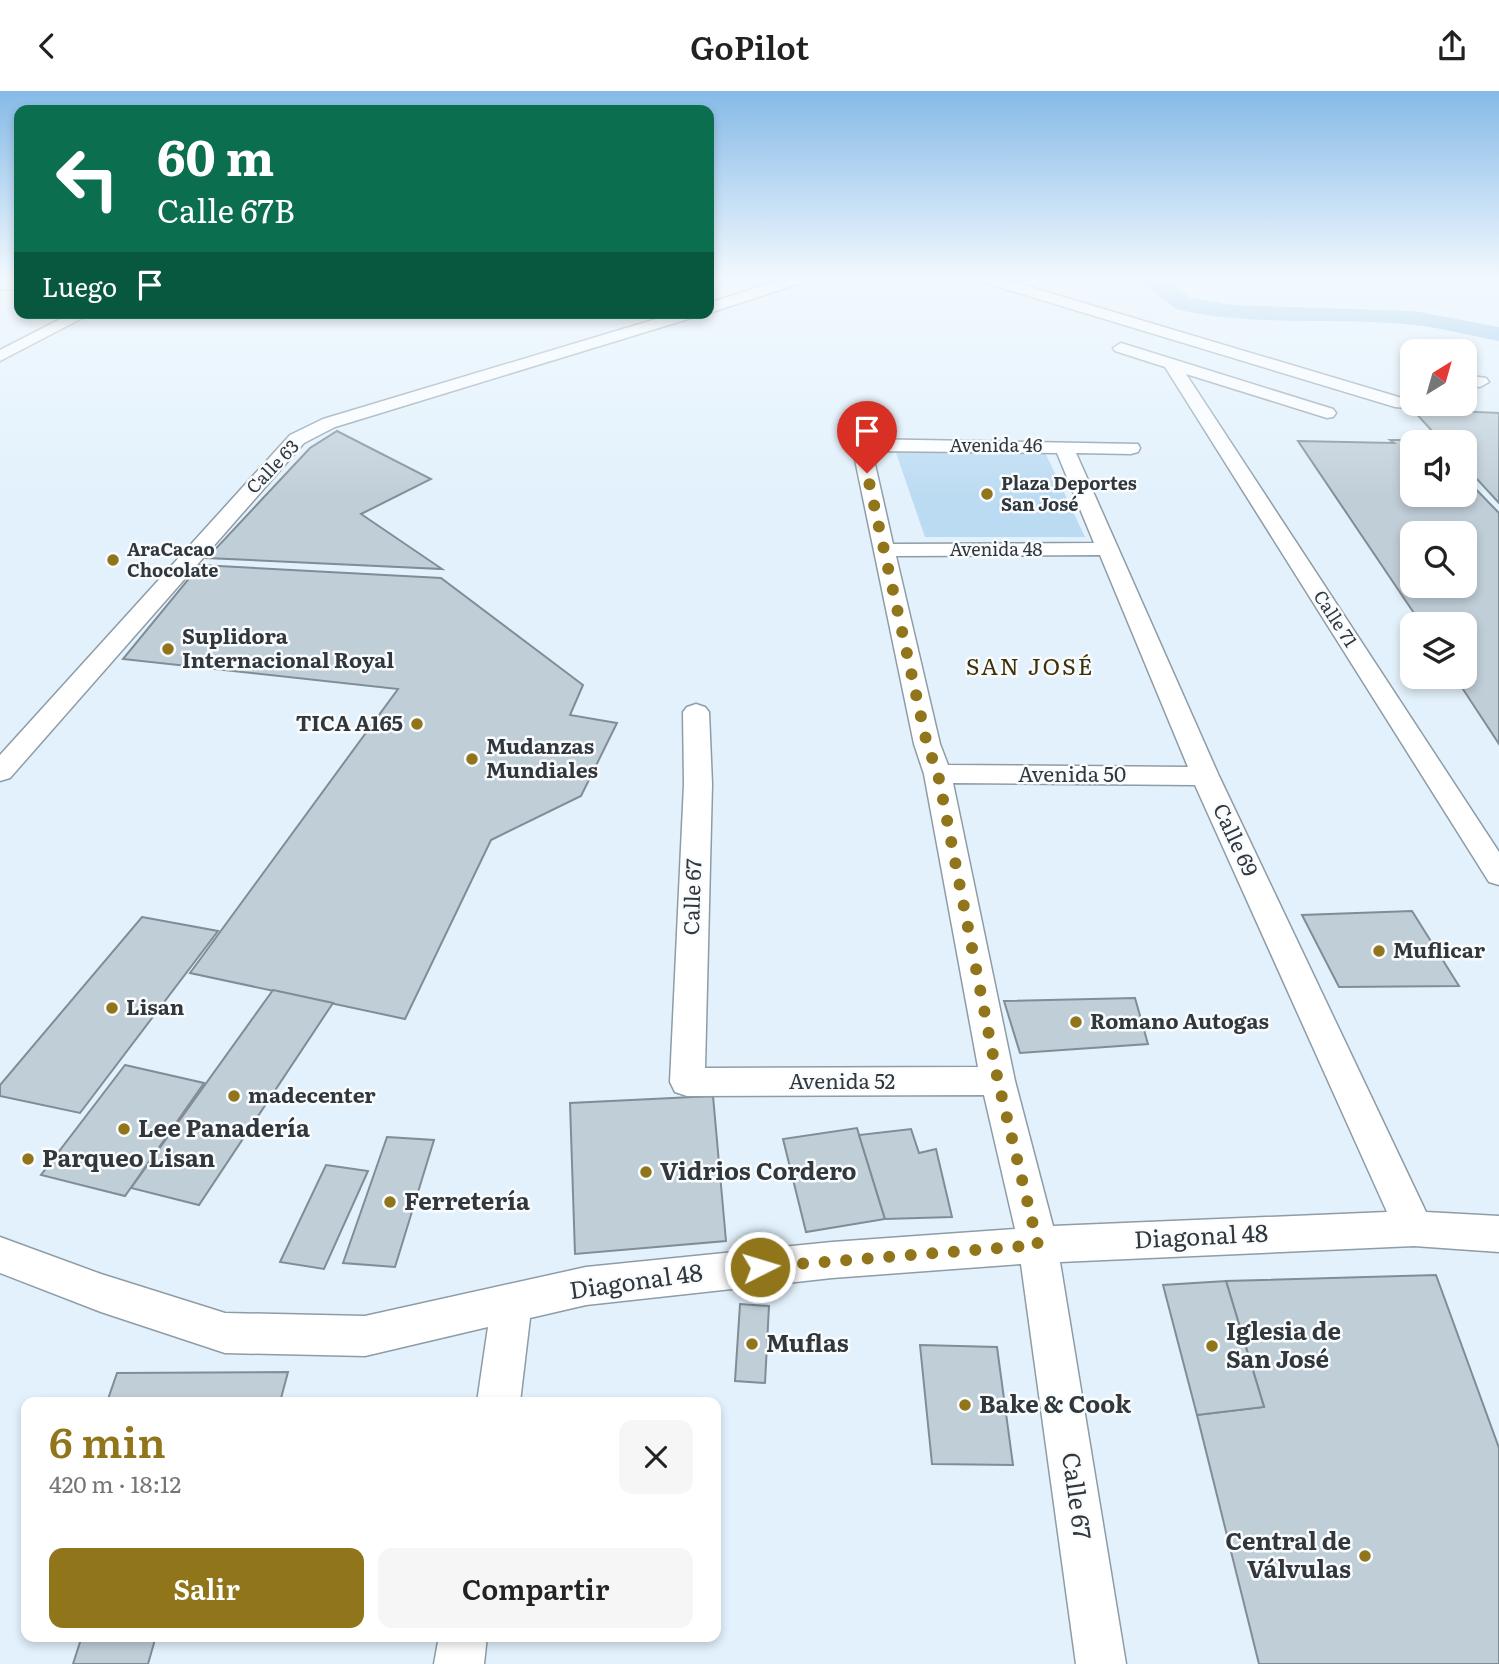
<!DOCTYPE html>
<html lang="es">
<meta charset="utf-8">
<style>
body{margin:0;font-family:Literata,serif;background:#f6f6f6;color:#222;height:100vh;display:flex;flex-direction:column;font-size:26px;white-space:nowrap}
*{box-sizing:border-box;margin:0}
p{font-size:23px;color:#767676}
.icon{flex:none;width:38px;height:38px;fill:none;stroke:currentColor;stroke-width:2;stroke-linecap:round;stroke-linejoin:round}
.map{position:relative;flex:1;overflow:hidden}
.sheet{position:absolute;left:21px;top:1306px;width:700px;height:245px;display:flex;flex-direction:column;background:#fff;border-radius:14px;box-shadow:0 4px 10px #0003}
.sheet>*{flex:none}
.guide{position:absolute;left:14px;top:14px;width:700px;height:214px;border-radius:14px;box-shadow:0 4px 10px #0003;background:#0b6e4f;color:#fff;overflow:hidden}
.needle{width:46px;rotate:37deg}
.controls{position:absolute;left:1400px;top:248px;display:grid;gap:14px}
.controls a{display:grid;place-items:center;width:77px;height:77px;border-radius:14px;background:#fff;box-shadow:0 4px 10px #0003;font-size:35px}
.pin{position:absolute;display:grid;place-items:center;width:60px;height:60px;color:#fff;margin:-72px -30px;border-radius:50% 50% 50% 0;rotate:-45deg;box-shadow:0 0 7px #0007}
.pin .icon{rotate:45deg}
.me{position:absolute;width:77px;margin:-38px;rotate:85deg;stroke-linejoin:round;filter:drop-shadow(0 0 5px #0008)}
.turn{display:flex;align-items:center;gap:24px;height:147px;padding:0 28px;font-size:32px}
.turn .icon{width:91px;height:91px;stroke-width:2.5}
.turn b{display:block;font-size:49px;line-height:60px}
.then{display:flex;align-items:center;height:66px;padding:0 28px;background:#0003;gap:14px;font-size:26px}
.round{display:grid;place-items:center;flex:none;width:74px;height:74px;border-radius:14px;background:#f6f6f6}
.overview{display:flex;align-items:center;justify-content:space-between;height:119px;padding:0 28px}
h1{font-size:42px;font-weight:600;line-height:52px;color:#91751b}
.action{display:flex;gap:14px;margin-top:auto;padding:14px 28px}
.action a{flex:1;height:80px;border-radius:14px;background:#91751b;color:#fff;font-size:28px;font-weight:600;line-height:80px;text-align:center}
.action a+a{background:#f6f6f6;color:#222}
header{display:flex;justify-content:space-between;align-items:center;height:91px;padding:0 28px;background:#fff;font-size:32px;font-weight:600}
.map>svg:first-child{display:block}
.green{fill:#bbdbf2}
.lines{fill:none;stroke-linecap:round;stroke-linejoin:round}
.river{fill:#91c2e5;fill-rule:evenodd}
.building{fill:#c0ced8;stroke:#808d97;stroke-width:2;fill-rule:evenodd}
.minor-casing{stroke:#8e9ca6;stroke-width:3}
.minor{fill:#fff;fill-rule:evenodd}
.route{stroke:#91751b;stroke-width:12;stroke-dasharray:0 21.6}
.poi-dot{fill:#91751b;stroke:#f9fcfe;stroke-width:2.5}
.labels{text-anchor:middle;stroke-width:5;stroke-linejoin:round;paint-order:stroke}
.far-street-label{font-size:18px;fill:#32373c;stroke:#f9fcfe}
.far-poi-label{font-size:18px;font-weight:bold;fill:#32373c;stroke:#f9fcfe;text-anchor:start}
.poi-label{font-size:21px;font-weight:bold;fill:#32373c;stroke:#f9fcfe;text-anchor:start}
.street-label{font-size:21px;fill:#32373c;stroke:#f9fcfe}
.neighbourhood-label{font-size:23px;letter-spacing:2px;fill:#3f3107;stroke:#f9fcfe}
.near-poi-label{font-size:24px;font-weight:bold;fill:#32373c;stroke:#f9fcfe;text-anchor:start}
.near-street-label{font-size:24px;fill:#32373c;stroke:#f9fcfe}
</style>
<header><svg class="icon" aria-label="back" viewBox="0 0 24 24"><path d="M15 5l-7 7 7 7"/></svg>GoPilot<svg class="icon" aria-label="share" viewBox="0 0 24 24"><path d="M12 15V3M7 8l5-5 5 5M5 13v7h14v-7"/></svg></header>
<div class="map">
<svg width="1499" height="1573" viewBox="0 0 1499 1573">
<rect width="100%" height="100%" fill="#e2f1fc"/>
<!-- green -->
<path class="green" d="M895 359H1044L1085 446H925Z"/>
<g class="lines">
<!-- river -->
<path class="river" d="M1136 187H1161L1191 207 1232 214 1414 220 1499 236V250C1471 245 1442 237 1414 234 1335 225 1254 237 1176 218Z"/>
</g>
<!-- building -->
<g class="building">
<path d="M1412 318 1499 322V412L1465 375V352H1443Z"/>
<path d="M337 340 431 388 361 423 442 478 207 467 310 357Z"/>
<path d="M1390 349H1428L1431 352H1412V404H1465V387L1499 422V653L1455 586H1465V534H1422L1298 350 1394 352ZM1412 443H1465V495H1412Z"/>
<path d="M200 474 441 487 583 594 570 624 617 632 581 705 491 749 405 928 190 882 398 598 123 568Z"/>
<path d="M1412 820 1459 895 1339 896 1302 824Z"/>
<path d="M142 826 218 840 80 1022 0 1005V994Z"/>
<path d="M273 899 333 912 199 1114 131 1097Z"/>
<path d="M1135 907 1148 953 1020 962 1004 910Z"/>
<path d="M125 974 204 992 125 1105 41 1084Z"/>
<path d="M713 1005 726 1150 575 1163 570 1012Z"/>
<path d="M857 1037 885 1128 806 1141 783 1048Z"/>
<path d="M911 1038 919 1062 936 1058 952 1126 885 1128 859 1044Z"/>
<path d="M387 1046 434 1049 395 1176 343 1172Z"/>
<path d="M326 1074 368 1080 324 1178 280 1171Z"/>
<path d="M1436 1184 1499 1357V1573H1259L1197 1324 1264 1316 1226 1190Z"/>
<path d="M1226 1190 1264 1316 1197 1324 1163 1194Z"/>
<path d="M740 1213 769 1215 765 1292 735 1290Z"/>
<path d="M920 1254 997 1256 1013 1374 932 1373Z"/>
<path d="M288 1281 280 1311H107L117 1282Z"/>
<path d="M82 1545H156L148 1573H73Z"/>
</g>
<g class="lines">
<!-- minor casing -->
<g class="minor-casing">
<g id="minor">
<path d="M787 187H810L808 190 709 222V212Z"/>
<path d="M977 187H1000L1402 307H1412V313H1429L1420 318 1395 316 979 190Z"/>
<path d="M0 190 19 191V199L0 198Z"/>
<path d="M72 222H92L0 270V259Z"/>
<path d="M676 222H701L698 225 335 336 304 352 10 687 0 690V664L290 344 323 328Z"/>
<path d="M1121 252 1333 318 1336 322 1333 326 1327 327 1186 283 1499 761V794L1489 791 1165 276 1115 260 1113 257Z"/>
<path d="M1465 284 1486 287 1489 291 1480 296 1465 294Z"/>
<path d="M861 348 1138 353 1140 357 1138 361 1131 363 1076 362 1219 685 1426 1121 1499 1125V1161L1414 1155 1060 1171 1126 1573H1076L1021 1173 832 1187 586 1214 530 1227 520 1311H477L488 1236 365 1265 225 1262 101 1221 0 1182V1146L101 1183 225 1222 365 1225 586 1176 832 1151 1015 1138 984 1004 687 1005 675 1001 670 991 684 693 683 621 687 616 696 613 705 616 709 621 712 693 705 977 978 976 924 683 914 653 852 354ZM872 360 1057 362 1094 452 893 453ZM1100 464 1188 676 948 674 940 653 896 465ZM953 692 1195 694 1387 1121 1053 1135 1015 990Z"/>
<path d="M439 1545H487L484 1573H434Z"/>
</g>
</g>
<!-- minor -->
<use href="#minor" class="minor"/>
</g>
<!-- sky -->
<linearGradient id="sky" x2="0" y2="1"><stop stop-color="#85bae7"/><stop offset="0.46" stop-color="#f2f9fe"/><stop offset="1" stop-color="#f2f9fe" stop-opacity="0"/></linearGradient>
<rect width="1499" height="407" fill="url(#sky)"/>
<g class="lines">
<!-- route -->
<path class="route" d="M760 1176 1038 1154 998 990 938 683 927 653 867 382"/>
</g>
<!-- markers -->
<g class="poi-dot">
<circle cx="987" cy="403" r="7"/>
<circle cx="113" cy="469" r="7"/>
<circle cx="168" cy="558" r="7"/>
<circle cx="417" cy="633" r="7"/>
<circle cx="472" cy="668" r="7"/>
<circle cx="1379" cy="860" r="7"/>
<circle cx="112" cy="917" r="7"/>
<circle cx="1076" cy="931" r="7"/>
<circle cx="234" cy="1005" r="7"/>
<circle cx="124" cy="1038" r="7"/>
<circle cx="28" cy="1068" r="7"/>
<circle cx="646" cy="1081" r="7"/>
<circle cx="390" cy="1111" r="7"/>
<circle cx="752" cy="1253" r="7"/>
<circle cx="1212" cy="1255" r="7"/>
<circle cx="965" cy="1314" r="7"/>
<circle cx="1365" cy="1465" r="7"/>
</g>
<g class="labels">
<!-- far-street labels -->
<g class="far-street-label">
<text x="996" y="361">Avenida 46</text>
<text transform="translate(273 376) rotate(-46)" y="6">Calle 63</text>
<text x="996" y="465">Avenida 48</text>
<text transform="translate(1335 528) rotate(57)" y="6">Calle 71</text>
</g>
<!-- far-poi labels -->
<g class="far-poi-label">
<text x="1001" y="399">Plaza Deportes<tspan x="1001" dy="21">San José</tspan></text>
<text x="127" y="465">AraCacao<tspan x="127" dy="21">Chocolate</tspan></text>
</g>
<!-- poi labels -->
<g class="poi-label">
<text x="182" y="553">Suplidora<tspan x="182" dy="24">Internacional Royal</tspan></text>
<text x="403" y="640" text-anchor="end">TICA A165</text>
<text x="486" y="663">Mudanzas<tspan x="486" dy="24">Mundiales</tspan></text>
<text x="1393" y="867">Muflicar</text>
<text x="126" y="924">Lisan</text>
<text x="1090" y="938">Romano Autogas</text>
<text x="248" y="1012">madecenter</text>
</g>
<!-- street labels -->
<g class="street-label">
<text x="1072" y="691">Avenida 50</text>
<text transform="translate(1235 749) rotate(65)" y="7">Calle 69</text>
<text transform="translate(693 806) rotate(-88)" y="7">Calle 67</text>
<text x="842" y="998">Avenida 52</text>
</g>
<!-- neighbourhood labels -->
<g class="neighbourhood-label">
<text x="1030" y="584">SAN JOSÉ</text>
</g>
<!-- near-poi labels -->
<g class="near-poi-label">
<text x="138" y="1046">Lee Panadería</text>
<text x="42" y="1076">Parqueo Lisan</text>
<text x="660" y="1089">Vidrios Cordero</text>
<text x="404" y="1119">Ferretería</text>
<text x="1226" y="1249">Iglesia de<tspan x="1226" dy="28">San José</tspan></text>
<text x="766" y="1261">Muflas</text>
<text x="979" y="1322">Bake &amp; Cook</text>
<text x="1351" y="1459" text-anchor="end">Central de<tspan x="1351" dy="28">Válvulas</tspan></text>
</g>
<!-- near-street labels -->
<g class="near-street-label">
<text transform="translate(1201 1146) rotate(-3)" y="8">Diagonal 48</text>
<text transform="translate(636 1191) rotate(-8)" y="8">Diagonal 48</text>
<text transform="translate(1076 1405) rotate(82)" y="8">Calle 67</text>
</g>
</g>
</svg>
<div class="controls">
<a><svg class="needle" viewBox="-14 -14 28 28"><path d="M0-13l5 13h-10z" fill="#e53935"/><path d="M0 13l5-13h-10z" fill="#767676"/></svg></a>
<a><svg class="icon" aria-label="sound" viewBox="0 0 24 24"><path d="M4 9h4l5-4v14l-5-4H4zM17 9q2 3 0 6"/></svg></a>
<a><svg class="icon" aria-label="search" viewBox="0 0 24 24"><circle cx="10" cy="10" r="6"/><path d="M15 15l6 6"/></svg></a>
<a><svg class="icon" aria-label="layers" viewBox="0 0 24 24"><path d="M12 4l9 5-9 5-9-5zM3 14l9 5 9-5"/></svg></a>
</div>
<div class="pin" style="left:867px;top:382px;background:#d93025"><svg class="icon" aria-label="arrive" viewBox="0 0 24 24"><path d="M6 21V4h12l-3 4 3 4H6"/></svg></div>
<svg class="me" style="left:760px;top:1176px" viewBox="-20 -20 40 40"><circle r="17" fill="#91751b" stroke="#fff" stroke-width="3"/><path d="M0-11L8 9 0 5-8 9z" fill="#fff"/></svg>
<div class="guide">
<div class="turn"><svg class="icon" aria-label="left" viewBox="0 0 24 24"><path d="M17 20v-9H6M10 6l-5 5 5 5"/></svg><div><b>60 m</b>Calle 67B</div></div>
<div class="then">Luego<svg class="icon" aria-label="arrive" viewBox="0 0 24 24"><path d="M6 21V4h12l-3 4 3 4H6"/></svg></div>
</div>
<section class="sheet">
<div class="overview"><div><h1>6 min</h1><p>420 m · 18:12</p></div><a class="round"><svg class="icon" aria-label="close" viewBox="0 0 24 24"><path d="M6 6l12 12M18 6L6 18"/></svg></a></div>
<div class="action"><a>Salir</a><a>Compartir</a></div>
</section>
</div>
